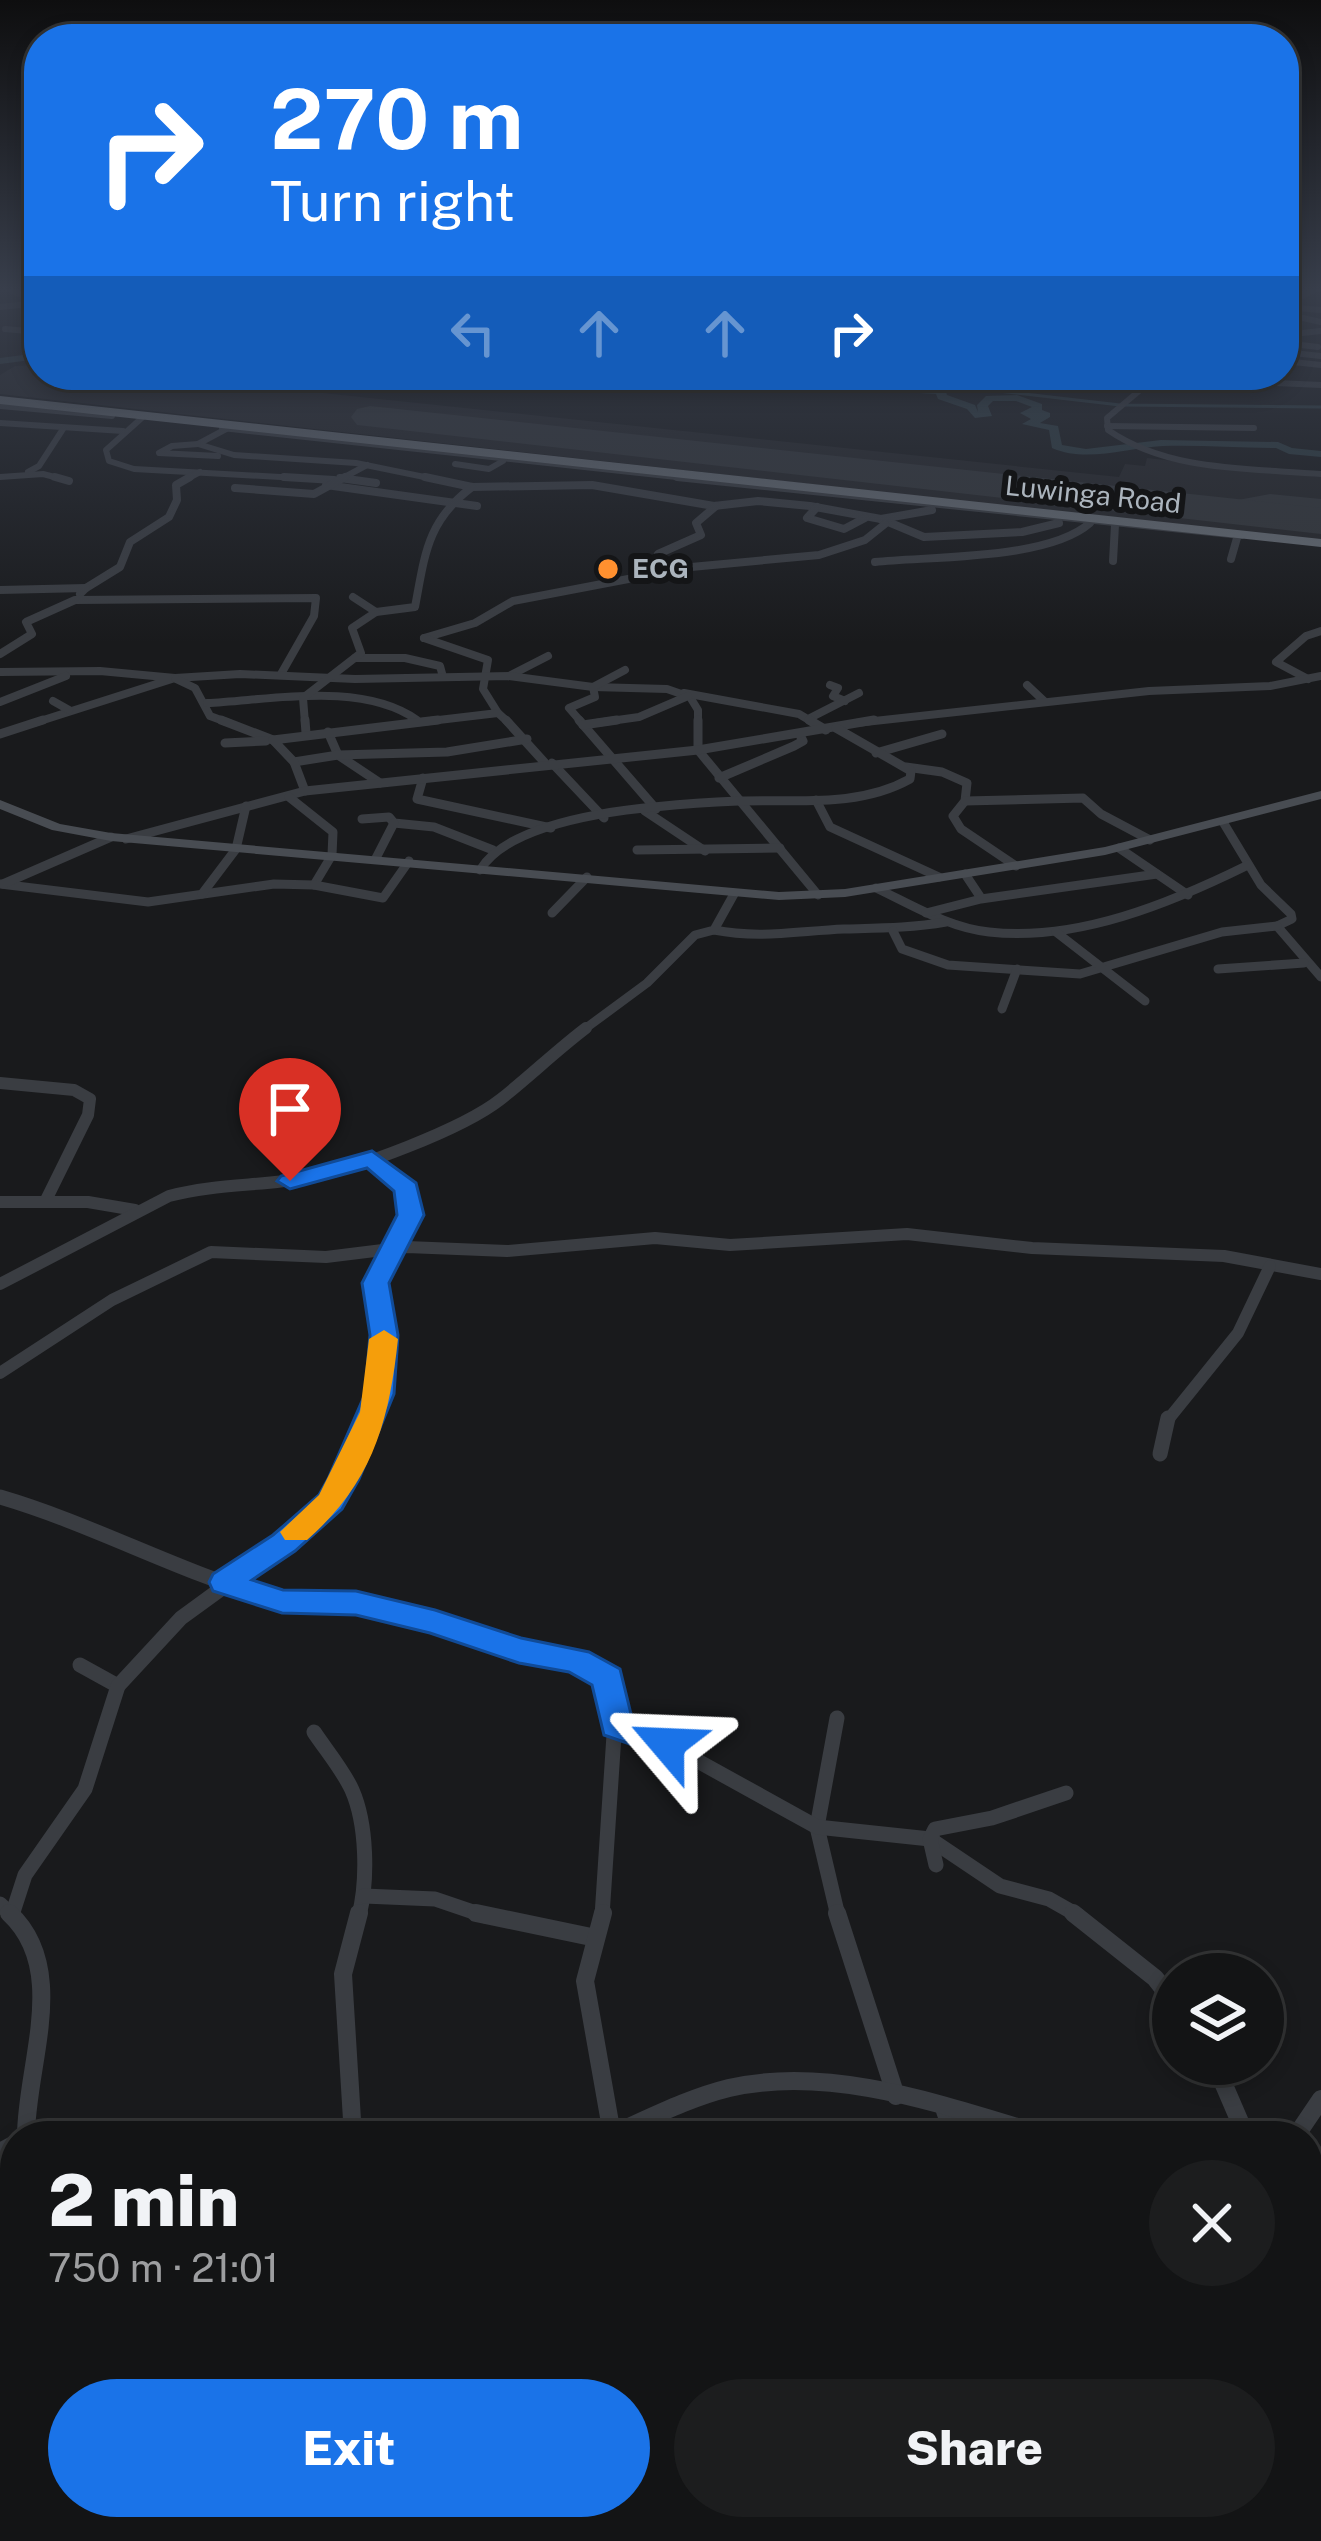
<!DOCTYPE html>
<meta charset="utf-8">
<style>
body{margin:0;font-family:"Public Sans",sans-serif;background:#1c1d1e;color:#f1f3f6;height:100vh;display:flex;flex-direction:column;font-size:45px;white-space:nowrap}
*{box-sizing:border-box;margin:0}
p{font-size:39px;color:#9d9ea0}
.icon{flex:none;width:66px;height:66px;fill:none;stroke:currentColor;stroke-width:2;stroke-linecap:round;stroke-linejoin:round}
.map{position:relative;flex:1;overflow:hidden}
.drawer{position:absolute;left:0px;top:2121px;width:1323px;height:420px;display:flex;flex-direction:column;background:#131415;border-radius:48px 48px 0 0;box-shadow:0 6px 18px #0003,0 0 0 3px #323334}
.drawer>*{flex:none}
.guide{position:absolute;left:24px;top:24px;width:1275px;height:366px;border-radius:48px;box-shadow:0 6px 18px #0003,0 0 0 3px #323334;background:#1a73e8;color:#fff;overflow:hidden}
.fabs{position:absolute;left:1152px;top:1953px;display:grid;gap:24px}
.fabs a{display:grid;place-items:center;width:132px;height:132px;border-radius:50%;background:#131415;box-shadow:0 6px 18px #0003,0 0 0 3px #323334;font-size:60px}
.pin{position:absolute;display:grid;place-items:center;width:102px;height:102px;color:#fff;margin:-123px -51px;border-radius:50% 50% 50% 0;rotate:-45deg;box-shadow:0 0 12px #0007}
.pin .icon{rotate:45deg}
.me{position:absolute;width:132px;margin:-66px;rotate:296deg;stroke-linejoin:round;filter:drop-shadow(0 0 9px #0008)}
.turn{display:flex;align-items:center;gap:42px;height:252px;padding:0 48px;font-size:54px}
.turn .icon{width:156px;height:156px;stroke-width:2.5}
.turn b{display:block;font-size:84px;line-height:102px}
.lanes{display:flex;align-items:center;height:114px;padding:0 48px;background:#0003;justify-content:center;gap:60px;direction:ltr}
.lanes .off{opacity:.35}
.round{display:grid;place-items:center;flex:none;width:126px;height:126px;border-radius:63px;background:#1c1d1e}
.head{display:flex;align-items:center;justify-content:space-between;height:204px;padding:0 48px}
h1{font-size:72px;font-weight:800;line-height:90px}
.cta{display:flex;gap:24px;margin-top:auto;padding:24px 48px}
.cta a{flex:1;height:138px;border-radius:72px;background:#1a73e8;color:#fff;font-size:48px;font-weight:800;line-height:138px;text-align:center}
.cta a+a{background:#1c1d1e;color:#f1f3f6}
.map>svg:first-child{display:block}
.built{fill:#252629}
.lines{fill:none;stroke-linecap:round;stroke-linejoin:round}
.stream{stroke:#2e3d42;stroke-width:3}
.river{fill:#2e3d42;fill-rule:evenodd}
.taxiway{fill:#33363a;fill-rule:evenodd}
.runway{fill:#33363a;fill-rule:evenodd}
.street-far5{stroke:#3a3d42;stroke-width:6}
.street-far4{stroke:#3a3d42;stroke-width:8}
.street-far3{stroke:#3a3d42;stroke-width:9}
.street-far2{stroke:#3a3d42;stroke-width:12}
.street-far1{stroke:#3a3d42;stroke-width:15}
.street{stroke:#3a3d42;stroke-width:18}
.secondary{fill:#484c52;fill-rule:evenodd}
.highway{fill:#666c73;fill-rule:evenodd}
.route{fill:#1a73e8;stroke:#114b97;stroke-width:3}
.slow{fill:#f59e0b}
.poi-dot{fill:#ff902f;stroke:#141517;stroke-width:4.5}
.labels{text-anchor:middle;stroke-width:12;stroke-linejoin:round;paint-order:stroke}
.far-street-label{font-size:27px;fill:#abb4bd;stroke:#141517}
.far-poi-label{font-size:27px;font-weight:bold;fill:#abb4bd;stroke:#141517;text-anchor:start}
</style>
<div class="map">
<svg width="1321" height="2541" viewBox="0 0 1321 2541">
<rect width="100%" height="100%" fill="#191a1c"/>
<!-- built -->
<path class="built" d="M38 365 39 375 162 376 1119 477 1125 464 1145 466 1147 458 1321 477V541L0 394V375L15 366Z"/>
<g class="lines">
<!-- stream -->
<path class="stream" d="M941 391 972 388 1120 405 1321 407"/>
<!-- river -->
<g class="river">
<path d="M39 353V359L0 364V358Z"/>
<path d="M864 375H876L892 386 945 389 947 395 975 405 978 412 977 405 986 396 1017 395 1042 404V410L1050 413V417L1040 423 1058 426 1062 445 1086 449 1161 440 1278 442 1292 448 1321 451V457L1289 454 1276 448C1238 448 1200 445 1163 446 1126 448 1086 463 1052 448L1049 430 1022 424 1031 419 1020 413 1032 407 1016 401H993L988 406 992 416 975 418 967 409 938 399 936 394 886 391Z"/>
</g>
<!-- taxiway -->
<path class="taxiway" d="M1270 494 1321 499V509L1270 504 1203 513 1195 508Z"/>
<!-- runway -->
<path class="runway" d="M370 406 1321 508V534L357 425 351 417 357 409Z"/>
<!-- street-far5 -->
<g class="street-far5">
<path d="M5 287 32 300"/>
<path d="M1284 305 1320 287"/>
<path d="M0 307 39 303"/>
<path d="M1285 307 1321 310"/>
<path d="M1303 318 1321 322"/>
<path d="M5 329 39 332"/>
<path d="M1284 335 1321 331"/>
<path d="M1284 343 1318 347"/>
<path d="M1284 352 1321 356"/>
<path d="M1284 361 1321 365"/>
<path d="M1103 375 1321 385"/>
<path d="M1158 375 1107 418 1108 430C1169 472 1249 468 1321 474"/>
<path d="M1073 385 1098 375"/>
<path d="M0 406 112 416"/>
<path d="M144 416 106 450 109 461 134 469 334 480"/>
<path d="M0 423 123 431"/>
<path d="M1107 426 1254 428"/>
<path d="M222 428 704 480"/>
<path d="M228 428 198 444 234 455 356 463 439 480"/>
<path d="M198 444 172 446 159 453 218 456"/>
<path d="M455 464 489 469 503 461"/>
<path d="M28 472 39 466 63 429"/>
<path d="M0 477 43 474 66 480"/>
<path d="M340 478 356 480"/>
<path d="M185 480 200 472"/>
<path d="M339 480 367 465"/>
</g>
<!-- street-far4 -->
<g class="street-far4">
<path d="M55 477 69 481"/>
<path d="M284 477 334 480"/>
<path d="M425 477 472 487 592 485 714 506 758 501 810 506 881 519 924 537 1022 532 1059 523"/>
<path d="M677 477 1241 535"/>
<path d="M340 478 376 483"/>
<path d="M326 485 477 506"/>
<path d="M235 488 314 494 345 477"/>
<path d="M817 507 807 518 844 529 865 518"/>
<path d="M881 519 932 510"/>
<path d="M1231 559 1237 538"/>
<path d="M1113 561 1115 525"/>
<path d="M875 562C932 556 1048 560 1090 523"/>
<path d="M664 563 658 554 701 535 696 523 716 506"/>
<path d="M86 588 120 567 130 542 169 517 177 500 176 485 190 477"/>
<path d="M0 590 86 588 80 594"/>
<path d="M376 612 415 607C425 554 427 521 472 487"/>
<path d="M424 638 475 623 513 601 691 567 819 555 865 540 885 524"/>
<path d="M424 638 488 660 483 689 498 713"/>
<path d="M0 654 32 634 26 622 75 600 316 598 314 616 281 674"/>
<path d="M355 658H405L440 666 443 677"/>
<path d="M0 672 100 671 175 678 34 723"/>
<path d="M509 676 548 656"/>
<path d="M175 678 240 674 355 679 509 676 593 687 667 689 690 697 698 710V723"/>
<path d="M176 679 195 688 210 716 229 723"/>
<path d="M1308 679 1276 662 1306 636 1321 631"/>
<path d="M830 685 838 688 833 696 845 701"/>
<path d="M1027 685 1044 701"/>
<path d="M684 693 799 714 814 723"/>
<path d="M53 701 69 710"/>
<path d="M0 702 66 676"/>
<path d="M207 703C271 700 362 681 417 720"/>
<path d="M810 718 859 693"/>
<path d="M305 723 303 698 361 653 352 628 376 612 353 597"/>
<path d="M413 723 498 713 509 723"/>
<path d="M582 723 569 708 595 697 593 687 625 670"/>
<path d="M596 723 639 717 688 696"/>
<path d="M856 723 1149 691 1270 686 1321 676"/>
</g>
<!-- street-far3 -->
<g class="street-far3">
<path d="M221 720 273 740"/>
<path d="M305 720 306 733"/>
<path d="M506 720 545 763"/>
<path d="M579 720 656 809"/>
<path d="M698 720V750L818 895"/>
<path d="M809 720 826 730"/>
<path d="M583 725 617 720"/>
<path d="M328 732 338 755 380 783"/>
<path d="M0 734 43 720"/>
<path d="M225 743 266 741"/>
<path d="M876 753 942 734"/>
<path d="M294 762 338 755 447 752 527 739"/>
<path d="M552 763 604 818"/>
<path d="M906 767 942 772 967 783 965 801 953 816 961 829 1016 866"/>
<path d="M423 778 417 799 551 828"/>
<path d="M719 778 794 746 803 741 800 735"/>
<path d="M305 791 294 762 273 740 438 720"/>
<path d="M816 800 830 827 939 877"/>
<path d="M965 801 1083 798 1101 814 1150 840"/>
<path d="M645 811 705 851"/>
<path d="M362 819 389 817 394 823 434 827 493 850"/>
<path d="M1223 822 1261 885 1291 914 1292 919 1277 926 1321 977"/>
<path d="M126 839 305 791 698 750 874 720"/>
<path d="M1119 848 1188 895"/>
<path d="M637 850 780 848"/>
<path d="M376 858 394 823"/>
<path d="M480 870C516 811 673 804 739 801 796 799 858 808 910 779L911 771 836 728"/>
<path d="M965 874 981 898"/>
<path d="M0 884 148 902 274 884 314 885 332 855 333 832 289 797"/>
<path d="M3 884 111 837"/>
<path d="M314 885 383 898 409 861"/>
<path d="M876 888C912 905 949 928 989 932 1077 942 1171 903 1248 865"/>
<path d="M202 894 236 849 246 806"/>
<path d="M552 913 587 877"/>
<path d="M926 913 981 899 1157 874"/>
<path d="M714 930C760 939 798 931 844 929 879 928 911 928 946 922"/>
<path d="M893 931 902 949 948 965 1080 974 1222 932 1277 926"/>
<path d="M1056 932 1145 1001"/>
<path d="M1218 969 1304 963"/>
<path d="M1002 1009 1017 969"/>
<path d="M582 1031 647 983 695 935 714 930 734 894"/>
</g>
<!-- street-far2 -->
<g class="street-far2">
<path d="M0 1083 74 1090 90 1099 88 1115 46 1200"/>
<path d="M0 1202H88L135 1210"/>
<path d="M0 1284 169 1196C214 1184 260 1186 306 1178 355 1170 463 1129 501 1099 530 1076 557 1050 586 1028"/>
<path d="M0 1373 112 1300 211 1252 326 1257 407 1247 507 1251 655 1238 730 1245 907 1234 1032 1248 1224 1256 1321 1274"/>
<path d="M370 1421 378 1404 384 1335 376 1283 406 1227 410 1202 407 1188 372 1159"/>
<path d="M1167 1421 1238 1333 1270 1266"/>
</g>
<!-- street-far1 -->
<g class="street-far1">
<path d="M1160 1454 1168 1418"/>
<path d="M0 1497C92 1524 175 1570 267 1597 297 1606 328 1599 358 1604 413 1612 464 1635 518 1650 548 1658 577 1661 606 1674L616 1705 602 1916"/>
<path d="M80 1665 118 1686"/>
<path d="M837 1718 817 1827 838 1916"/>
<path d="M616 1726 667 1744 817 1827 930 1839 1000 1886 1049 1899 1079 1916"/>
<path d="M314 1732C326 1750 343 1770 352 1790 367 1824 368 1880 359 1916"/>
<path d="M936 1865 930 1839 935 1829 992 1818 1066 1793"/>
<path d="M364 1896 435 1899 485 1916"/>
<path d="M0 1904 13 1916"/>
<path d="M13 1912 25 1875 85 1789 118 1686 181 1618 284 1543 335 1496 371 1418"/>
</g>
<!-- street -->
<g class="street">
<path d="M9 1913C70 1969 26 2065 26 2136"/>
<path d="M476 1913 596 1938"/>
<path d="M603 1913 585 1981 612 2134"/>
<path d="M837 1913 896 2096"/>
<path d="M1073 1913 1155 1978 1173 2001"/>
<path d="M1215 2064 1246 2136"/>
<path d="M945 2111 954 2136"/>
<path d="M353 2136 343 1974 359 1913"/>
<path d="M609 2136C648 2119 688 2098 729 2088 833 2064 948 2107 1047 2136"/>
<path d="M1296 2136 1321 2099"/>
<path d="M0 2152 15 2144"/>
<path d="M1308 2283 1321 2301"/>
<path d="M1308 2321 1321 2319"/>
<path d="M145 2526 148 2541"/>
<path d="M1099 2526 1115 2541"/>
<path d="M546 2541 554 2526"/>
<path d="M953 2541 962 2526"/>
<path d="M1039 2541 1041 2526"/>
</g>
<!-- secondary -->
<path class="secondary" d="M1321 791V799L1105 855 845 897 779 900 111 841 52 830 0 809V800L60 824 111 833 779 892 845 889 1105 847Z"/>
<!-- highway -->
<path class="highway" d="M0 396 1321 539V547L0 404Z"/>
</g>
<!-- sky -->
<linearGradient id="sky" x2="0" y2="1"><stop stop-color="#0e0e0f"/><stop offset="0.45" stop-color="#383e4b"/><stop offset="1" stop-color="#383e4b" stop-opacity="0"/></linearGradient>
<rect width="1321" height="643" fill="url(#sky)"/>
<!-- route -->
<path class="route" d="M372 1151 416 1183 424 1215 389 1283 398 1335 394 1394 359 1479 342 1509 295 1551 252 1580 283 1590 356 1591 435 1610 521 1638 589 1652 620 1669 632 1718 679 1734 684 1744 679 1753 667 1757 604 1735 592 1685 569 1672 519 1663 430 1633 356 1615 282 1613 213 1591 209 1582 213 1574 273 1535 319 1495 328 1479 365 1394 370 1335 362 1283 397 1215 394 1191 367 1168 290 1189 277 1181 281 1176Z"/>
<!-- slow -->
<path class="slow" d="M384 1330 398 1339C389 1423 372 1483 307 1540H285L280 1532 319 1495 360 1412 369 1339Z"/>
<!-- markers -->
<circle class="poi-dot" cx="608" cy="569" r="12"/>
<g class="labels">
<!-- far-street labels -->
<g class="far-street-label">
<text transform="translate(1093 495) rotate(6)" y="9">Luwinga Road</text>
</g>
<!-- far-poi labels -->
<g class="far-poi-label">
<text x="632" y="578">ECG</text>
</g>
</g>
</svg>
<div class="fabs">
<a><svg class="icon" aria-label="layers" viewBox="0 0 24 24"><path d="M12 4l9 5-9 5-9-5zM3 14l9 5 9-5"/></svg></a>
</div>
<div class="pin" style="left:290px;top:1181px;background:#d93025"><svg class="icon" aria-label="arrive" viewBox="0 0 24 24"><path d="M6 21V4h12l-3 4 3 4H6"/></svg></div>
<svg class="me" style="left:667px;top:1744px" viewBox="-20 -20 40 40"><path d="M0-17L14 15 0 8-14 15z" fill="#1a73e8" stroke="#fff" stroke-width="4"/></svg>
<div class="guide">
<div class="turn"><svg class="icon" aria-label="right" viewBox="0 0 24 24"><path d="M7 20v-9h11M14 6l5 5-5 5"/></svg><div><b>270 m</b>Turn right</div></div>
<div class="lanes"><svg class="icon off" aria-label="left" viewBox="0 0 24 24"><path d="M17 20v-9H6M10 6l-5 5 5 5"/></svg><svg class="icon off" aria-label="ahead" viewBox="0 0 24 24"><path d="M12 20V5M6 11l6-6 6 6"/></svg><svg class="icon off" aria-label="ahead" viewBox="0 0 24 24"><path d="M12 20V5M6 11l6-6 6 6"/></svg><svg class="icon" aria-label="right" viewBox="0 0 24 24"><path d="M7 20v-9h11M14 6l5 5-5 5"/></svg></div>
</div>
<section class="drawer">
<div class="head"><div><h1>2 min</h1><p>750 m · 21:01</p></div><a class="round"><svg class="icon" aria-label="close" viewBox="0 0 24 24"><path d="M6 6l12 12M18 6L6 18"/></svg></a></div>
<div class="cta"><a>Exit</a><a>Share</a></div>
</section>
</div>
